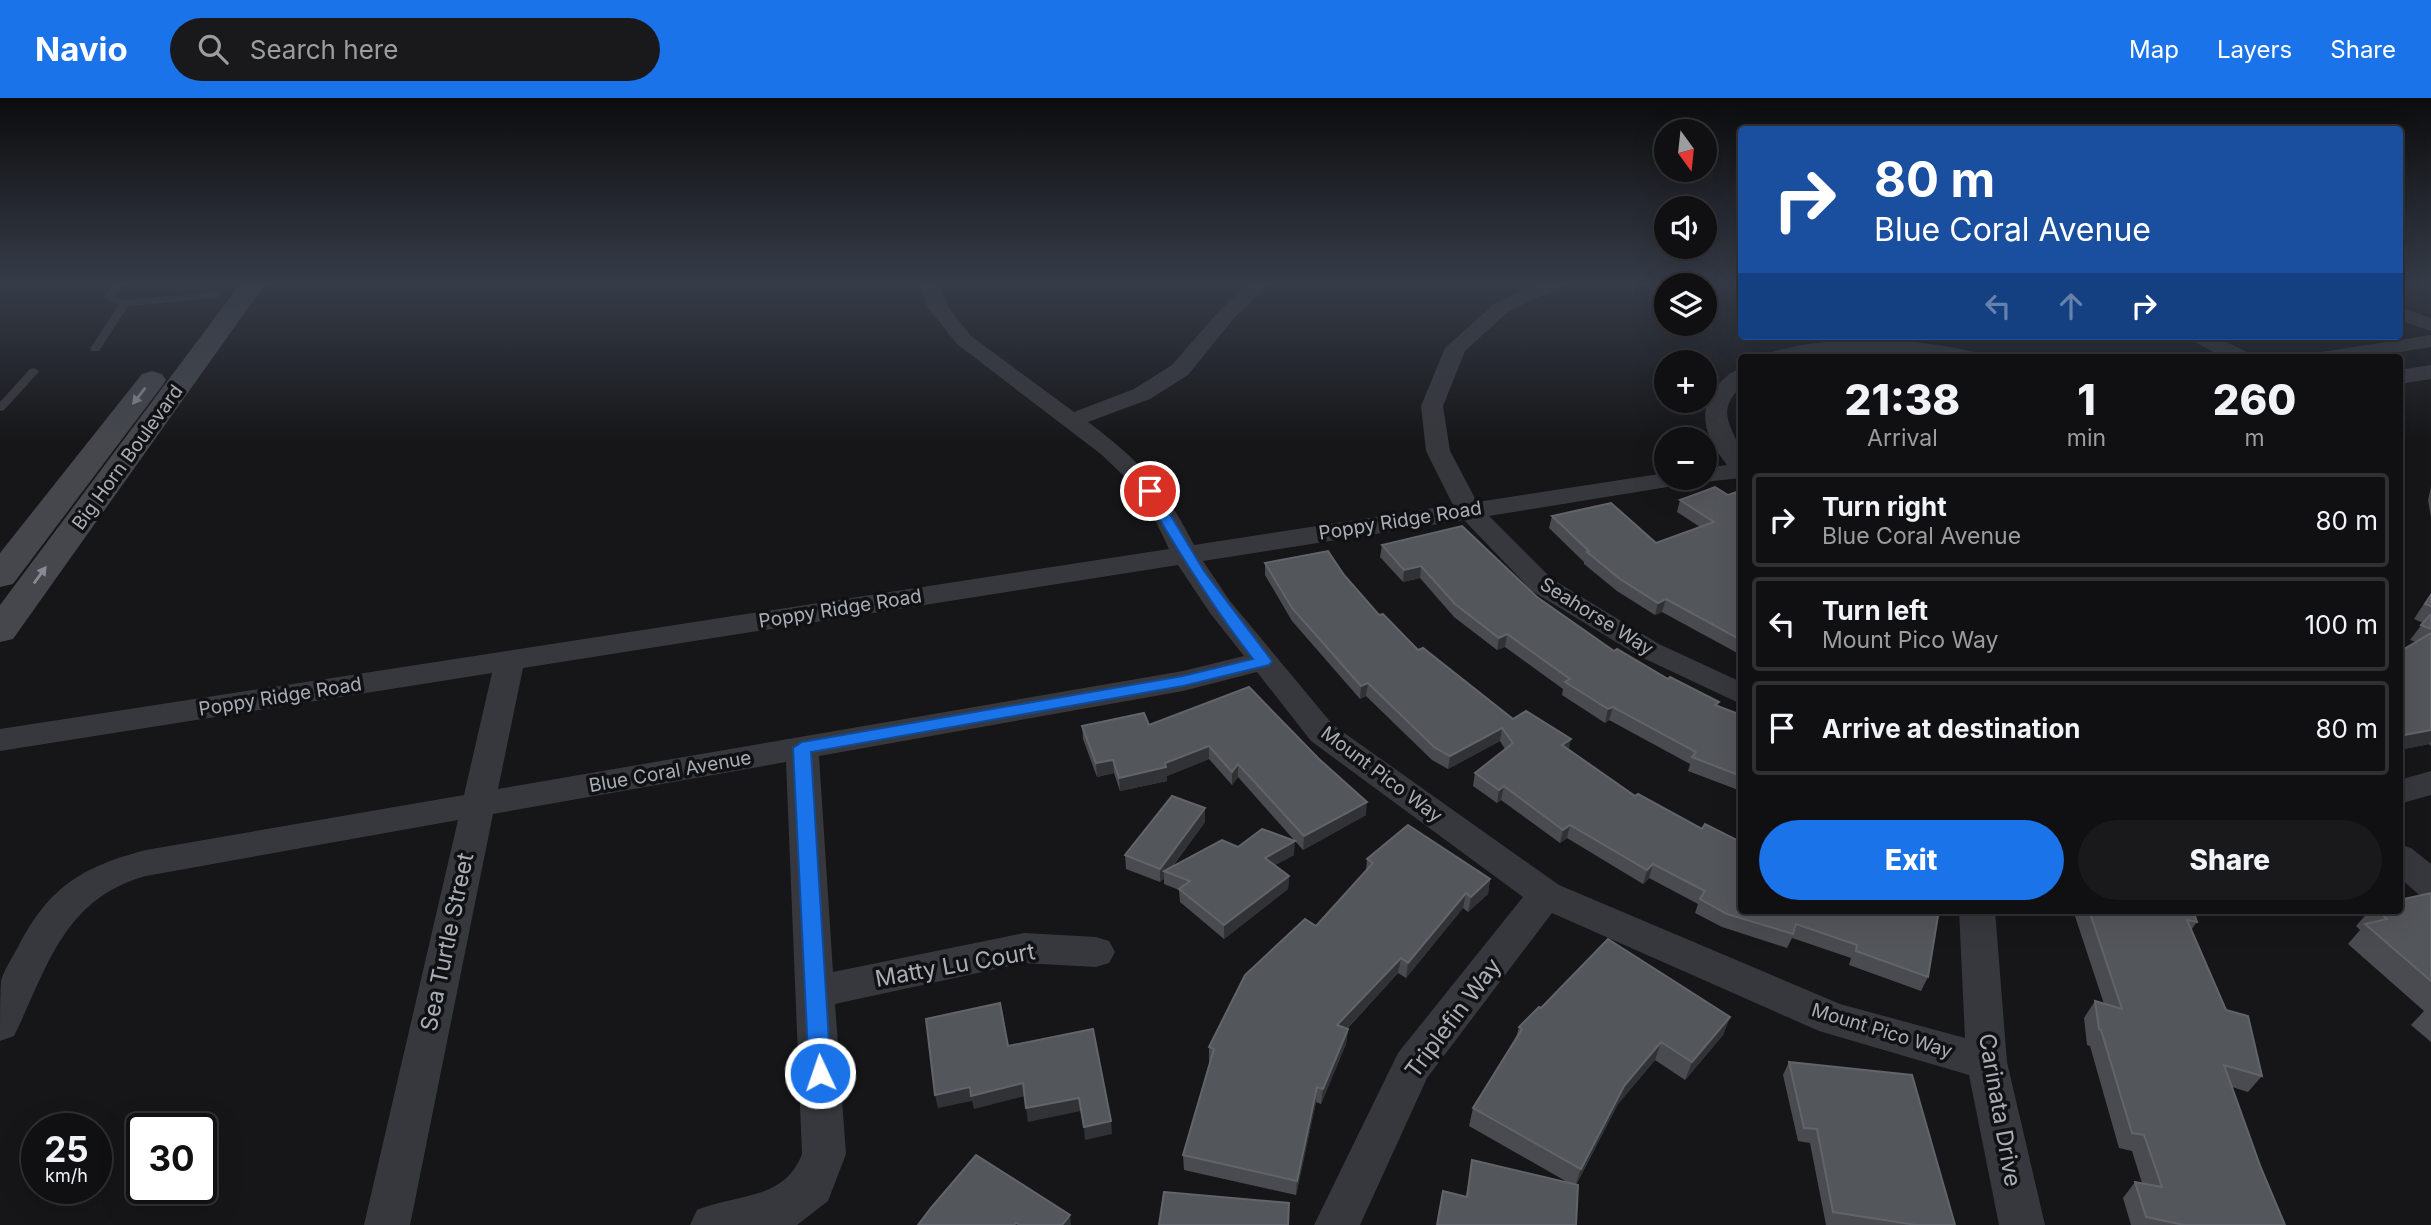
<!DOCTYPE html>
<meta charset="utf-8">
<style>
body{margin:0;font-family:Inter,sans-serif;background:#19191b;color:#f1f3f6;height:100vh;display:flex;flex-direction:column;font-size:26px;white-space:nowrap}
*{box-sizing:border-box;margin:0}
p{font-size:23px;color:#9c9d9f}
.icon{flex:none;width:38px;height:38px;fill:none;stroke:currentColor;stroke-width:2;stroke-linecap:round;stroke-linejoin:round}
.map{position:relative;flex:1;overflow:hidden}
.side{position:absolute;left:1738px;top:256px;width:665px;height:560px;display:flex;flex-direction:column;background:#101012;border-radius:7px;box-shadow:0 7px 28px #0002,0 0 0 2px #303032}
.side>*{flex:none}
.hud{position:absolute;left:1738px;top:28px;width:665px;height:214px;border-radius:7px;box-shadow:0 7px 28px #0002,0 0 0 2px #303032;background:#1a4fa0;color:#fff;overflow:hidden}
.needle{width:46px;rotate:165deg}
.buttons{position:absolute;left:1654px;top:21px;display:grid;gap:14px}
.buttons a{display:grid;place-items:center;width:63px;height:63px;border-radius:50%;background:#101012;box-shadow:0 7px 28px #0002,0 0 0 2px #303032;font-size:35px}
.speed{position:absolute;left:21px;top:1015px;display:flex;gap:14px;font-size:35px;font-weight:700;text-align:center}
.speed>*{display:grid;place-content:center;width:91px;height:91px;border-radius:50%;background:#101012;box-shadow:0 7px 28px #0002,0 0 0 2px #303032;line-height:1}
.speed small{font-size:18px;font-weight:400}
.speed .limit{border:4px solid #111;border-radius:10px;background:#fff;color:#111}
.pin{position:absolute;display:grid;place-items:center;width:60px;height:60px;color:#fff;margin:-30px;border:4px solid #fff;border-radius:50%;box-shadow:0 2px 7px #0007}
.me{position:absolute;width:77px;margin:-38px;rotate:357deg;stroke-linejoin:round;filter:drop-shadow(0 0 5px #0008)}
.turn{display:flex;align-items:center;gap:24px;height:147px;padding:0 21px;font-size:32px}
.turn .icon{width:91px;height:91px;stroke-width:2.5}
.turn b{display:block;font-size:49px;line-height:60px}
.lanes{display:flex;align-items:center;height:66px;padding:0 21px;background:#0003;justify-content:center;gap:35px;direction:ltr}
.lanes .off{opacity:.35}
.eta{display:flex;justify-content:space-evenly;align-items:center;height:119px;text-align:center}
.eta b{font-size:42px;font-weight:800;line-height:49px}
.action{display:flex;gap:14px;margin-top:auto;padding:14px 21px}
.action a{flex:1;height:80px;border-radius:42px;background:#1a73e8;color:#fff;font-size:28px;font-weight:800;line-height:80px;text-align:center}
.action a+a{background:#19191b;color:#f1f3f6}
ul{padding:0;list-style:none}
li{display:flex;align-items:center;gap:21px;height:94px;margin:0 14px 10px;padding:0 7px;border:4px solid #303032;border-radius:7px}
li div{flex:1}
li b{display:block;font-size:26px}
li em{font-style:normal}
header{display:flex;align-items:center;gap:42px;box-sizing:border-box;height:98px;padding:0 35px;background:#1a73e8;color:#fff}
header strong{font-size:33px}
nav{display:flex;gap:38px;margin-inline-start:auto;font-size:24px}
.search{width:490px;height:63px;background:#19191b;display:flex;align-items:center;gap:18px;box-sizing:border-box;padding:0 24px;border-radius:38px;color:#9c9d9f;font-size:26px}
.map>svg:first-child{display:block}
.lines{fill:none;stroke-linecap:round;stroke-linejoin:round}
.lane{fill:#37383d;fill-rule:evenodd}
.street{fill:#37383d;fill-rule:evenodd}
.secondary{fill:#45474d;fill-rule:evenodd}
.wall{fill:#494b50}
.shaded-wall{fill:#303235}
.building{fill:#53565b;stroke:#61646a;stroke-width:2}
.oneway{fill:#858a93}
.route{fill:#1a73e8;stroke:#114b97;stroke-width:2}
.labels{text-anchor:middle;stroke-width:7;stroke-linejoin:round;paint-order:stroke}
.street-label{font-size:19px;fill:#a8aeb8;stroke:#111113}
.near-street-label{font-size:23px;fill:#a8aeb8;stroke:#111113}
</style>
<header>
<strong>Navio</strong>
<div class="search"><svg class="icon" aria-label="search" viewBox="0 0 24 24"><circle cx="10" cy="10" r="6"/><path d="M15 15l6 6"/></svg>Search here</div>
<nav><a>Map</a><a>Layers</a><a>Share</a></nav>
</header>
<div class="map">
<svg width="2431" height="1127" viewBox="0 0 2431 1127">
<rect width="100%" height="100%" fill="#161618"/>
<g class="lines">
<!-- lane -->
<g class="lane">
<path d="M115 186H125L114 199 125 202 217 194 222 197 217 200 128 208 99 253H91L90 251 119 206 103 200Z"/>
<path d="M34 270 39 273 38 275 4 312 0 313V304L30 271Z"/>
</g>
<!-- street -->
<g class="street">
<path d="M920 186H940L948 209 971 238 1074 314 1134 291 1172 267 1220 212 1248 186H1269L1234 220 1188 277 1150 301 1088 324C1140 363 1165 390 1194 447L1453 407 1426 353 1421 308 1445 250 1495 205 1536 186H1562L1559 190 1509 213 1465 253 1443 308 1450 353 1477 404 1666 375V380H1692L1689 385 1680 387 1489 418 1552 481 1659 546 1741 584V606L1639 558 1532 493 1464 422 1203 463 1230 503 1333 627 1559 787 1840 906 1965 940 1959 812H1995L2007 964 2045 1127H1999L1969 977 1819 933 1552 815 1427 980 1360 1127H1314L1398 955 1523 799 1311 643 1257 574 1183 593 819 658 833 874 1024 835 1096 839 1109 843 1115 854 1109 865 1096 869 1024 865 835 906 846 1056 828 1103 797 1127H690L697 1112C738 1095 784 1103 802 1056L786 664 493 716 410 1127H364L458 722 146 778C63 801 48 869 14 938L0 943C0 925 0 900 1 883 4 872 12 860 18 849 49 789 81 769 146 752L464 697 492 575 0 653V631L1169 451 1150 411 1129 383 1102 357 957 246 928 210ZM1178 467 1210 515 1244 558 1183 573 498 691 523 570Z"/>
<path d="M2399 209 2431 220V233L2399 222Z"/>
<path d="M2431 237V249L2369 259H2317L2320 254 2328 253Z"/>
<path d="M2188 238H2214L2247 254 2250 259H2223L2191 242Z"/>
<path d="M1848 241C1890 241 1933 244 1974 254L1977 259 1848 254 1804 259H1769L1772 254 1801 247Z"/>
<path d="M2431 267V281L2399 286V272Z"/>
<path d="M1741 271V289C1716 312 1731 327 1740 351 1743 359 1741 372 1741 380L1704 384 1695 382 1694 380H1704V370L1727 367C1709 343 1695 318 1715 291 1722 282 1730 273 1741 271Z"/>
<path d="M2431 673V697L2399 706V682Z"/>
<path d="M2399 746 2411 750 2431 766V800L2418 796 2399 779Z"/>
</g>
<!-- secondary -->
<g class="secondary">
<path d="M240 186H265L13 541 0 544V507Z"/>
<path d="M152 273 162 276 166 282 162 288 13 486 0 489V455L142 276Z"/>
</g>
</g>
<!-- wall -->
<g class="wall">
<path d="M2431 389V419L2428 402Z"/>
<path d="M1741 394V557L1662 514 1655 517 1617 493 1584 466V464L1549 430 1552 418 1656 445 1700 429 1677 414 1680 402 1728 397Z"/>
<path d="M1382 447 1537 499 1614 553 1668 581 1719 604 1717 608 1741 617V693L1688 673 1690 666 1609 622 1605 625 1562 597 1563 591 1505 549 1497 552 1454 519 1420 480 1403 484 1380 459Z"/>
<path d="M1265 465 1344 477 1379 517 1418 552 1513 621 1569 652 1741 812H1921L1928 879 1921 893 1849 867 1851 860 1792 840 1787 850 1722 829 1695 815 1698 806 1649 780 1643 786 1567 740 1560 745 1501 702 1497 705 1473 688 1475 675 1505 651 1500 643 1448 671 1432 662 1366 598 1360 601 1292 523 1265 477Z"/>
<path d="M2431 495V648L2429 646 2399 652V554L2416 544 2410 542 2423 525 2414 521Z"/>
<path d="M1249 589 1366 717 1303 752 1238 679 1232 687 1209 661 1167 678V683L1120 693 1114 675 1097 679 1083 641 1082 628 1149 627Z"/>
<path d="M1205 710V724L1173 768 1238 749 1294 757 1275 767 1289 778 1288 791 1224 841 1180 804 1179 792 1164 786V780L1160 784 1126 771 1125 757Z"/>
<path d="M1367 761 1490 781 1488 796 1468 814 1463 810 1406 880 1398 875 1347 931H1348L1346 946 1321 1006 1316 1004 1296 1097 1184 1072 1183 1057 1210 965 1209 964V949L1366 773Z"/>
<path d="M2431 795V944L2411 927 2424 913 2348 846 2360 832 2356 828 2370 812H2399Z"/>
<path d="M2073 812H2193L2197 824 2191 832 2226 912 2262 978 2248 994 2232 989 2261 1070 2285 1127H2131L2123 1100 2135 1084 2142 1085 2132 1053 2119 1050 2090 948 2087 947 2084 920 2095 903 2104 906Z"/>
<path d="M1541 910 1730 919 1723 937 1685 982 1655 962 1618 1006 1576 1087V1127H1437L1443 1093 1466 1099 1472 1062 1569 1085 1469 1028 1473 1010 1516 940 1519 929Z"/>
<path d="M1789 964 1955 1127H1826L1810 1045 1798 1043 1783 977Z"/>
</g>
<!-- shaded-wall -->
<g class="shaded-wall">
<path d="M1421 468 1420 480 1403 484 1404 472Z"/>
<path d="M1666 501 1662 514 1655 517 1658 505Z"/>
<path d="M1507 536 1505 549 1497 552 1499 540Z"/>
<path d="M1368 585 1366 598 1360 601 1361 588Z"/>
<path d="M1613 609 1609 622 1605 625 1608 611Z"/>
<path d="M1502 630 1500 643 1448 671 1450 658Z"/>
<path d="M2431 632V643L2429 646 2399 652V638Z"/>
<path d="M1571 641 1568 655 1562 647Z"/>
<path d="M1209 648V661L1167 678V683L1120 693 1119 680 1165 665Z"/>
<path d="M1113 662 1114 675 1097 679 1096 665Z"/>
<path d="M1238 666V679L1232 687V674Z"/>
<path d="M1504 688 1501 702 1497 705 1499 692Z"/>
<path d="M1367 704 1366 717 1303 752 1304 738Z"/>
<path d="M1205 710V724L1168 774 1164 773V780L1160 784V771Z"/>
<path d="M1570 727 1567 740 1560 745 1563 732Z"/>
<path d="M1295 743 1294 757 1264 773 1265 760Z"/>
<path d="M1653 766 1649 780 1643 786 1647 772Z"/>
<path d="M1289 778 1288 791 1224 841V827Z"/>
<path d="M1490 781 1488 796 1468 814 1471 799Z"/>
<path d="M1466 795 1463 810 1406 880 1408 865Z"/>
<path d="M1401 860 1398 875 1336 942 1337 927Z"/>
<path d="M1730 919 1723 937 1685 982 1692 964Z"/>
<path d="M1348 931 1346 946 1321 1006 1323 991Z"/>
<path d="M1661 944 1655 962 1618 1006 1575 1088 1581 1071 1624 988Z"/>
<path d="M1023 985 1025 998 974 1011 972 1003 938 1010 935 997 970 989Z"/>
<path d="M1317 989 1316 1004 1296 1097 1297 1083Z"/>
<path d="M1079 1000 1081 1013 1028 1024 1026 1010Z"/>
<path d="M1111 1023 1112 1036 1085 1042 1084 1029Z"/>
<path d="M1070 1117 1071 1127H1062Z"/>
</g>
<!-- building -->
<g class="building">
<path d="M1715 389 1728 397 1740 393 1741 394V542L1666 501 1658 505 1620 481 1587 454 1589 453 1552 418 1611 405 1656 445 1714 424 1680 402Z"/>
<path d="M1462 428 1537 499 1614 553 1617 551 1668 581 1670 579 1719 604 1715 607 1741 617V678L1692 659 1696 654 1613 609 1608 611 1565 584 1570 581 1507 536 1499 540 1455 506 1421 468 1404 472 1382 447Z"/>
<path d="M1328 453 1344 477 1379 517 1383 516 1418 552 1423 550 1513 621 1526 613 1571 641 1562 647 1635 698 1638 696 1702 731 1705 726 1741 744V812H1921L1938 818 1928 879 1856 853 1857 847 1796 826 1793 836 1727 816 1700 801 1705 793 1653 766 1647 772 1570 727 1563 732 1504 688 1499 692 1475 675 1513 645 1502 630 1450 658 1434 649 1368 585 1361 588 1292 510 1265 465Z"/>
<path d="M2431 497V508L2425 506Z"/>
<path d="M2431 516V531L2421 527Z"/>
<path d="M2431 535V632L2399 638V554Z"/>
<path d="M1249 589 1319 661 1367 704 1304 738 1238 666 1232 674 1209 648 1165 665 1166 669 1119 680 1113 662 1096 665 1082 628 1144 615 1149 627Z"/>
<path d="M1172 698 1205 710 1160 771 1125 757Z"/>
<path d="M1408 727 1490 781 1471 799 1466 795 1408 865 1401 860 1337 927 1348 931 1323 991 1317 989 1297 1083 1183 1057 1214 951 1209 949 1245 877 1305 821 1316 828 1373 765 1367 761Z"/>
<path d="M1262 731 1295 743 1265 760 1289 778 1224 827 1179 791 1190 783 1164 773 1222 742 1238 749Z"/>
<path d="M2431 795V883L2365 826 2387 821 2377 812H2399V802Z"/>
<path d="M2089 812H2193L2197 824 2187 822 2226 912 2248 918 2262 978 2224 967 2261 1070 2285 1127H2184L2146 1119 2135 1084 2162 1089 2144 1037 2132 1035 2101 932 2099 931 2095 903 2122 911Z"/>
<path d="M1608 841 1730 919 1692 964 1661 944 1624 988 1581 1071 1473 1010 1522 931 1519 929 1539 909 1541 910Z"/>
<path d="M1000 905 1008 948 1093 931 1111 1023 1084 1029 1079 1000 1026 1010 1023 985 971 998 970 989 935 997 926 921Z"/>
<path d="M1789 964 1912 977 1955 1127H1916L1833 1114 1817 1031 1804 1030Z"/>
<path d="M976 1057 1070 1117 1062 1127H1020L1016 1125 1014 1127H918L931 1110Z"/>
<path d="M1472 1062 1578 1087 1576 1127H1437L1443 1093 1467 1099Z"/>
<path d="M1164 1094 1289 1105 1288 1127H1159Z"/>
</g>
<!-- one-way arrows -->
<defs><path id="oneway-solid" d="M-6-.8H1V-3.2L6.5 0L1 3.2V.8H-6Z" transform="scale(1.75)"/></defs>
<g class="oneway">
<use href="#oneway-solid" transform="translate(139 298) rotate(128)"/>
<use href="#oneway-solid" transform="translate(40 477) rotate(-54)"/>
</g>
<!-- sky -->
<linearGradient id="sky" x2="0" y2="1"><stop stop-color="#0c0c0d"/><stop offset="0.54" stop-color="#363c48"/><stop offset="1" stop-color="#363c48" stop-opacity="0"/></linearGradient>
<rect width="2431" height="344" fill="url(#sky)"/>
<!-- route -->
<path class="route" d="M1150 389 1156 393 1204 473 1272 563 1269 567 1183 588 811 654 831 975 827 982 820 985 812 982 809 975 793 650 802 644 1183 578 1253 561C1211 507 1177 452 1143 393Z"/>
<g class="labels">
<!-- street labels -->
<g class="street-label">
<text transform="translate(127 359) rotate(-54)" y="7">Big Horn Boulevard</text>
<text transform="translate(1400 422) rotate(-9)" y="7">Poppy Ridge Road</text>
<text transform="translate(840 510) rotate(-9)" y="7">Poppy Ridge Road</text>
<text transform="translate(1597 518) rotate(32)" y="7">Seahorse Way</text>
<text transform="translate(280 598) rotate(-9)" y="7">Poppy Ridge Road</text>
<text transform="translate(670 673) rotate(-10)" y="7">Blue Coral Avenue</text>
<text transform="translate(1382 676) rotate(37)" y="7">Mount Pico Way</text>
<text transform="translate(1882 932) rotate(17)" y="7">Mount Pico Way</text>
</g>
<!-- near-street labels -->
<g class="near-street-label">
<text transform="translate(447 844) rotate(-78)" y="8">Sea Turtle Street</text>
<text transform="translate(955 867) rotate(-10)" y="8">Matty Lu Court</text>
<text transform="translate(1453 920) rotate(-53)" y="8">Triplefin Way</text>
<text transform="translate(2000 1012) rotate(80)" y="8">Carinata Drive</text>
</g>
</g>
</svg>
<div class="buttons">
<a><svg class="needle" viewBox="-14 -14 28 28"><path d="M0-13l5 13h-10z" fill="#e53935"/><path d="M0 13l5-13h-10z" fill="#9c9d9f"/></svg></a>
<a><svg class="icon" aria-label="sound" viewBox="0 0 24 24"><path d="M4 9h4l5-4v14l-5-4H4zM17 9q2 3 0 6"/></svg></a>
<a><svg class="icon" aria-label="layers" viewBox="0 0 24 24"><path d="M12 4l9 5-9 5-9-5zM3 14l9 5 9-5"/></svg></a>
<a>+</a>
<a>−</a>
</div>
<div class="speed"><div>25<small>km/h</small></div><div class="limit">30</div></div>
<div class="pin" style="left:1150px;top:393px;background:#d93025"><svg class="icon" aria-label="arrive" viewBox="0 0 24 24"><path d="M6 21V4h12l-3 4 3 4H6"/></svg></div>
<svg class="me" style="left:820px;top:975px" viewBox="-20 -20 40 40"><circle r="17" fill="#1a73e8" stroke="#fff" stroke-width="3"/><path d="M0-11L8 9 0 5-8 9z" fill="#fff"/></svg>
<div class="hud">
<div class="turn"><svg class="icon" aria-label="right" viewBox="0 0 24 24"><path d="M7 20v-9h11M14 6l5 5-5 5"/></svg><div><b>80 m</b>Blue Coral Avenue</div></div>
<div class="lanes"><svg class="icon off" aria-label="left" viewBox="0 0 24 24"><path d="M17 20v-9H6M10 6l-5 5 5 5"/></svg><svg class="icon off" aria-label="ahead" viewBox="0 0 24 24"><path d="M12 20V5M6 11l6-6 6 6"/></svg><svg class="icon" aria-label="right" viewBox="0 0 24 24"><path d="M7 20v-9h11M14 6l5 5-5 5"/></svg></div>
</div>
<section class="side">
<div class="eta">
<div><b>21:38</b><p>Arrival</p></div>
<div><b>1</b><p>min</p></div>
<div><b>260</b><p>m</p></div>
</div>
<ul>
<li><svg class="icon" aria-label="right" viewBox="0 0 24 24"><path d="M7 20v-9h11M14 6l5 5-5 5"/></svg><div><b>Turn right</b><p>Blue Coral Avenue</p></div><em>80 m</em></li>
<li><svg class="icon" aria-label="left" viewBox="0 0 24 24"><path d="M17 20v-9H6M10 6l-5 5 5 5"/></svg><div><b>Turn left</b><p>Mount Pico Way</p></div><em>100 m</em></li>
<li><svg class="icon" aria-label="arrive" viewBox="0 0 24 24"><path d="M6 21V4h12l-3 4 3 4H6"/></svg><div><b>Arrive at destination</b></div><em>80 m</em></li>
</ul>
<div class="action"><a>Exit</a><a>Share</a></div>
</section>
</div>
